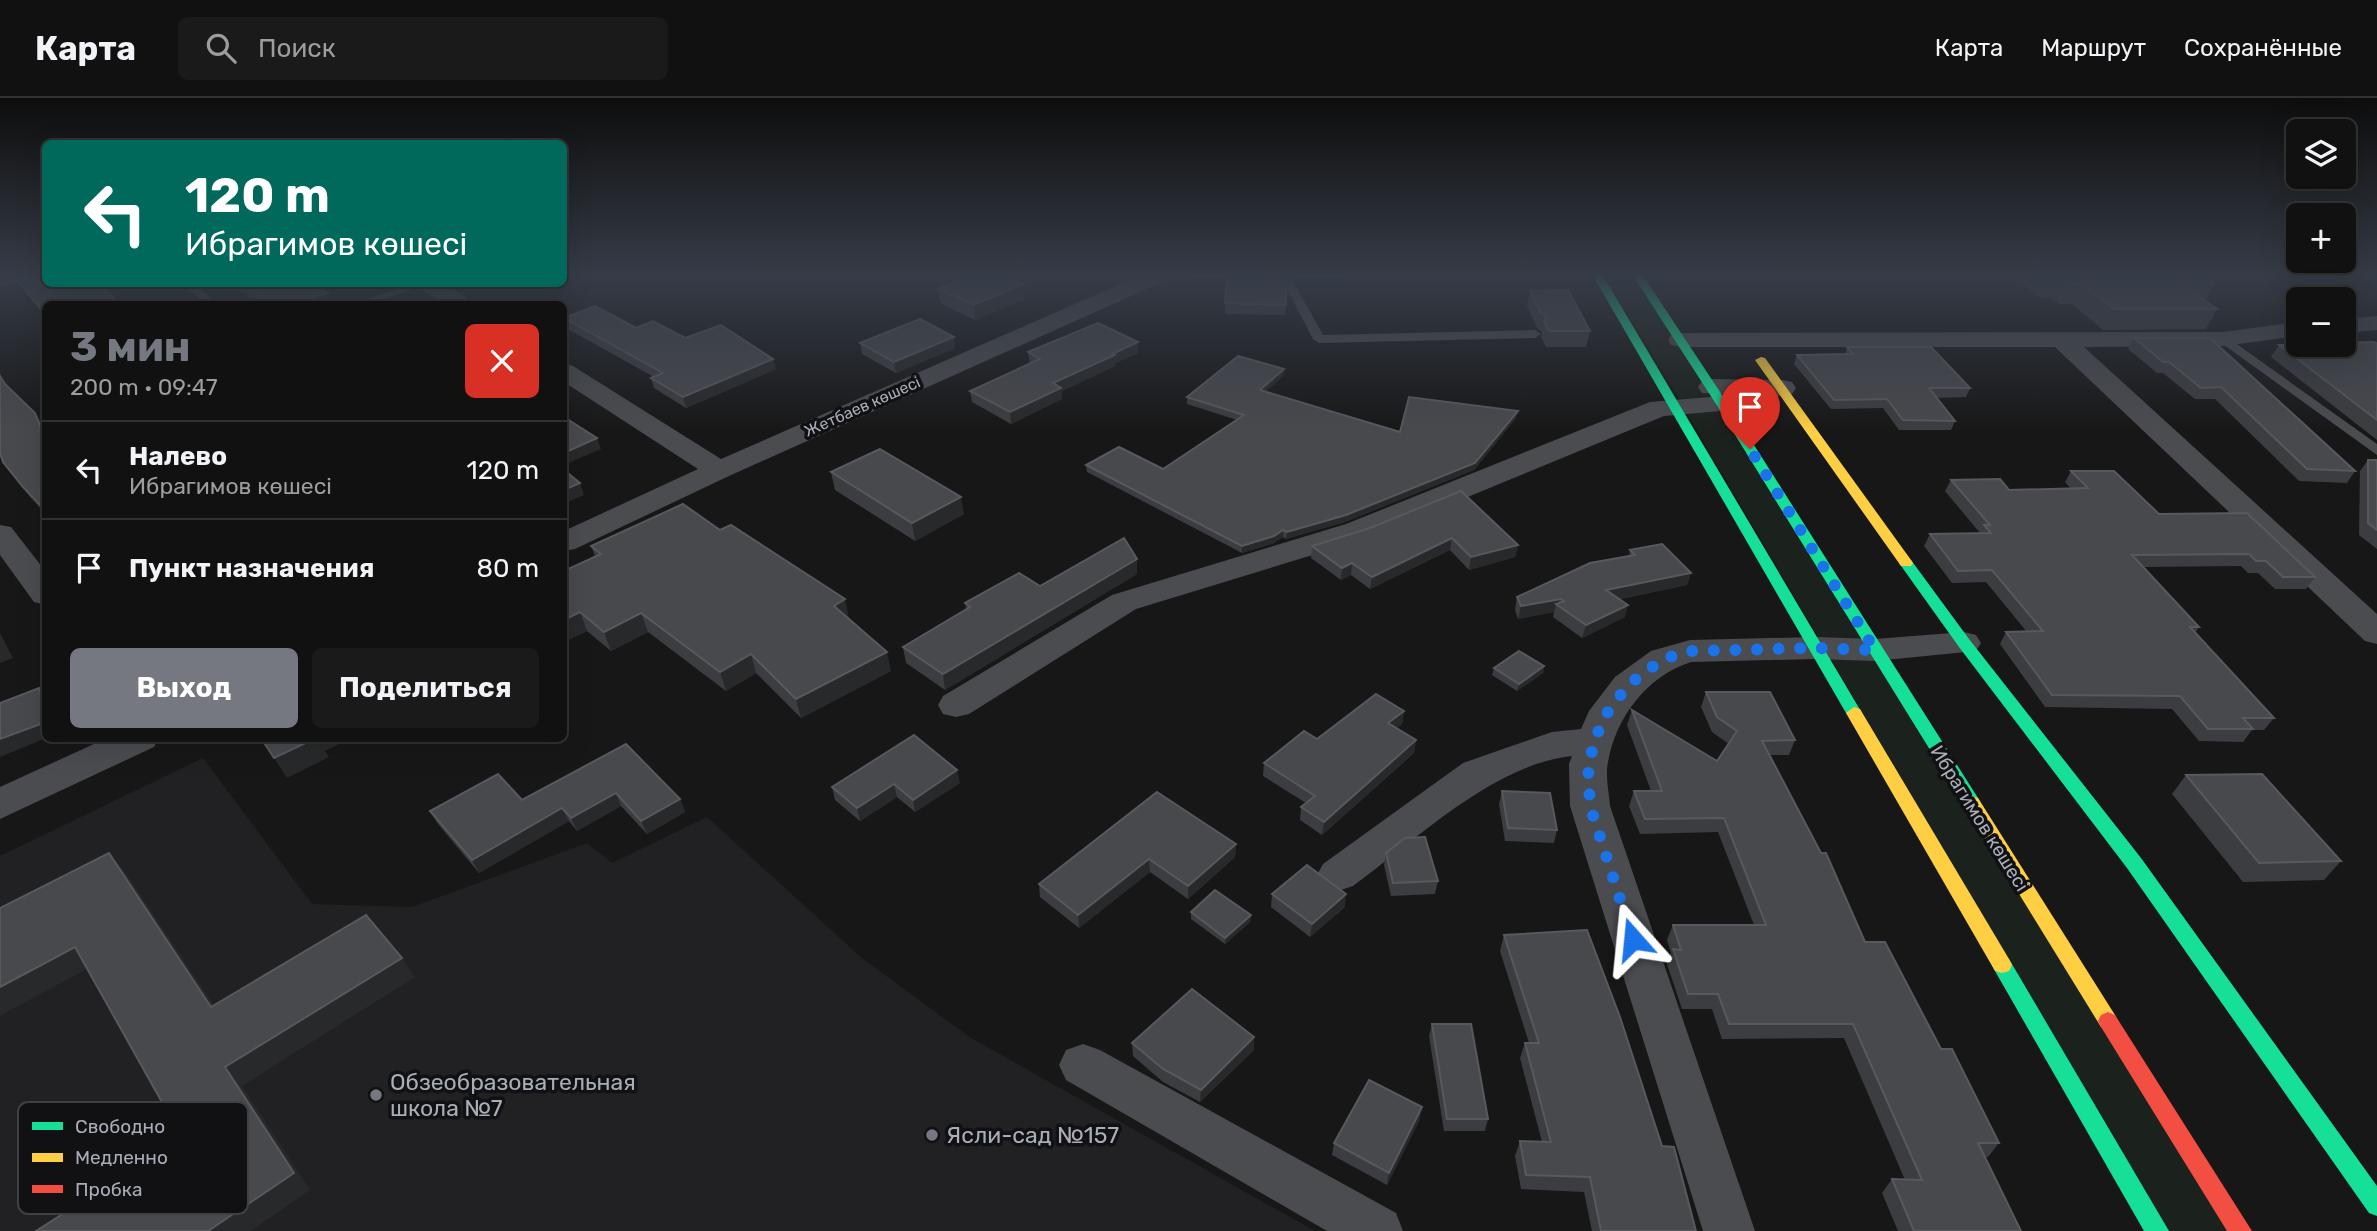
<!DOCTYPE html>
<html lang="ru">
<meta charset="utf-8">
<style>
body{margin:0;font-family:Rubik,sans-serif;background:#1a1a1a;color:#f1f3f6;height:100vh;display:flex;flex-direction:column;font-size:26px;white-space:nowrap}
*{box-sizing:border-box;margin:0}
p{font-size:23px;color:#9c9d9f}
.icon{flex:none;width:38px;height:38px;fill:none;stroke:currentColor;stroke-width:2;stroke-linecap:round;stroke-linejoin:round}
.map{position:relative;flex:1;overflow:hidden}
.drawer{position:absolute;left:42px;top:203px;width:525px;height:441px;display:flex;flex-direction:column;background:#111;border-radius:10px;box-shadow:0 7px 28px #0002,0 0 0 2px #303131}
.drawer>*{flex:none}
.guide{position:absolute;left:42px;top:42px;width:525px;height:147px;border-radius:10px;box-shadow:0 7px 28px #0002,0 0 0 2px #303131;background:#00695c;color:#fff;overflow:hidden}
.buttons{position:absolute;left:2286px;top:21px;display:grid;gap:14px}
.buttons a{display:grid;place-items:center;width:70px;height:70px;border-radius:10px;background:#111;box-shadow:0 7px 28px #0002,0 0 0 2px #303131;font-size:35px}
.pin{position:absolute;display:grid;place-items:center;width:60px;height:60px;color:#fff;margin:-72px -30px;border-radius:50% 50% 50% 0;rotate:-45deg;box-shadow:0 0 7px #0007}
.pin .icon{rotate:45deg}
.me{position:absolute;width:77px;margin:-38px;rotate:342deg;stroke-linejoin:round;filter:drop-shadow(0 0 5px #0008)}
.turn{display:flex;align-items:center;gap:24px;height:147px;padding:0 28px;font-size:32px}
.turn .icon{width:91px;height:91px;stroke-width:2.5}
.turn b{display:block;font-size:49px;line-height:60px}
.round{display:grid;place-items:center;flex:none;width:74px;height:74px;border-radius:10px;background:#1a1a1a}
.headline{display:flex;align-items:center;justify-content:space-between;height:119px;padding:0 28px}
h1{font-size:42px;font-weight:700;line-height:52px;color:#757880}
.cta{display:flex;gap:14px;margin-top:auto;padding:14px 28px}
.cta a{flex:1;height:80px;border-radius:10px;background:#757880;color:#fff;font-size:28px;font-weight:700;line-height:80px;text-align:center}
.cta a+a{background:#1a1a1a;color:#f1f3f6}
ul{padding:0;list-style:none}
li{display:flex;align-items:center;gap:21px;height:98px;padding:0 28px;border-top:2px solid #303131}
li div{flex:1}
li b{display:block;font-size:26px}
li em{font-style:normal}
header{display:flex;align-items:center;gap:42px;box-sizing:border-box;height:98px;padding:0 35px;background:#111;border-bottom:2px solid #303131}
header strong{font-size:33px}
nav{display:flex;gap:38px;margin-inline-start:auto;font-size:24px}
.search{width:490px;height:63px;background:#1a1a1a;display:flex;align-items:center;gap:18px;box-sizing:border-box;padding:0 24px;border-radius:10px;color:#9c9d9f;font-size:26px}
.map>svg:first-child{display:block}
.built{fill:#212124}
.green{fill:#1b211c}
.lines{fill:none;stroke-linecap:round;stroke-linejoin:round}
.lane{fill:#4b4c50;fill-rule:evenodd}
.street{fill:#4b4c50;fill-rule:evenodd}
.fast{fill:#16e098;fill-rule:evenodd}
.slow{fill:#ffcf43;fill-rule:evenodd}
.jam{fill:#f24e42;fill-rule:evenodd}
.wall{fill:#3c3d40}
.shaded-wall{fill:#28292a}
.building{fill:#48494d;stroke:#57595e;stroke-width:2}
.route{stroke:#1a73e8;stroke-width:12;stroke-dasharray:0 21.6}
.poi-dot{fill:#757880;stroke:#111113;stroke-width:2.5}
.labels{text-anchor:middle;stroke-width:7;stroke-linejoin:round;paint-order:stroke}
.far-street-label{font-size:16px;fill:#a8adb8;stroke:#111113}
.street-label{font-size:19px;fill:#a8adb8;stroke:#111113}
.near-poi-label{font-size:23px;fill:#a8adb8;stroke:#111113;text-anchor:start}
.key{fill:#111113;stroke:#3e4045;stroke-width:2}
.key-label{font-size:19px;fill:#a8adb8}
</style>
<header>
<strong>Карта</strong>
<div class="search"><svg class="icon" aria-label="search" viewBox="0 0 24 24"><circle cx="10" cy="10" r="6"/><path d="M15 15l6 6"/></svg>Поиск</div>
<nav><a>Карта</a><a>Маршрут</a><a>Сохранённые</a></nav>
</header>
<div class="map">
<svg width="2377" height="1133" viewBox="0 0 2377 1133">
<rect width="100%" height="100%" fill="#171717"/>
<!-- built -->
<path class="built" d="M203 660 312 806 412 809 587 745 612 765 707 719 863 861 971 940 1315 1133H0V758Z"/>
<!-- green -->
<g class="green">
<path d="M1603 176H1634L1715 304H1681Z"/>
<path d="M1719 308 2234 1133H2167L1683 309Z"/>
</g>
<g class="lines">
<!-- lane -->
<g class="lane">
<path d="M1279 176H1289L1323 237 1535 232 1541 236 1535 240 1319 245 1313 241Z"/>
<path d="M181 186H193L219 206H206Z"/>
<path d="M413 186H429L369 206H352Z"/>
<path d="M2224 237 2377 346V357L2220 244V238Z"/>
</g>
<!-- street -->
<g class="street">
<path d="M0 176H35L32 181 0 189Z"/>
<path d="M1143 176H1172L1169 181 729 378 575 451 564 453V433L698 371 564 284V265L573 268 721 361Z"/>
<path d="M414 186C435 184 458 188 471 206H443Z"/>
<path d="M2377 218V232L2343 235V221Z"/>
<path d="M2298 224V238L2224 248 2084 249 2377 516V546L2365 543 2055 249H1680L1671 247 1668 242 1671 237 1680 235 2224 234Z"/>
<path d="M1711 281 1783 282 1792 284 1796 290 1792 296 1783 298 1702 295 1698 289 1702 283Z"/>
<path d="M1722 298 1732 300 1735 306 1732 312 1664 318 1368 440 1136 511 969 616 956 619 943 616 938 607 943 598 1112 497 1346 426 1650 304Z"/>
<path d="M0 427 11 429 46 474V507L34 504 0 457Z"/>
<path d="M1964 534 1976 537 1981 545 1976 553 1875 563 1815 561 1691 564C1647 578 1616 619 1608 664 1605 678 1609 694 1610 708L1755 1133H1703L1570 708 1569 666 1572 658C1494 666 1414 743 1353 788L1338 793 1323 788 1317 777 1323 766 1463 665 1552 634 1581 631 1589 613 1615 579 1651 553 1690 542 1815 539 1875 541Z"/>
<path d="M107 640H159L154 649 0 721V689Z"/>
<path d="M1083 946 1100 952 1396 1115 1403 1133H1327L1066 982 1059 967 1066 952Z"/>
</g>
<!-- fast -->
<g class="fast">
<path d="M1185 176H1353L1348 179H1190Z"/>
<path d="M1592 176H1602L1862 615 1860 619 1854 621 1846 615Z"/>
<path d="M1632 176H1642L1728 306 1978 700 1981 705 1978 710H1966L1716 306Z"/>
<path d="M1906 461 1911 462 1969 541 2141 760 2377 1088V1118L2369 1115 2127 770 1959 549 1899 465Z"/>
<path d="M2002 859 2009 861 2169 1133H2144L1995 873 1992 867 1995 861Z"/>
</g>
<!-- slow -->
<g class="slow">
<path d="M1761 259 1765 260 1911 462 1913 465 1911 468H1901L1755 262Z"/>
<path d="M1854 609 1860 611 2009 861 2012 867 2009 873 2002 875 1995 873 1846 615Z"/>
<path d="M1972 698 1978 700 2115 917 2118 923 2115 929 2108 932 2101 929 1963 705 1966 700Z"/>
</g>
<!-- jam -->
<path class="jam" d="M2108 914 2115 917 2252 1133H2227L2101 929 2098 923 2101 917Z"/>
</g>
<!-- wall -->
<g class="wall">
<path d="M968 176H1044V177L1024 186 1025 201 975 222 940 205 938 191 972 177Z"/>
<path d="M2011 176H2201L2215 185 2205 203 2217 211 2206 231 2103 232 2072 206H2059L2051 200H2040Z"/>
<path d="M13 177 46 186H117L123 195 111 198 46 206V219L19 187Z"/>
<path d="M230 186H315L328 195 333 206H257Z"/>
<path d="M1530 193 1590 233 1586 249H1546L1541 239 1542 234 1537 230 1527 208Z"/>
<path d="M1225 205 1286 207 1285 217 1225 216Z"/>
<path d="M564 219 636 230 685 240 776 271 686 310 654 290 651 280 654 279 566 230Z"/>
<path d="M2134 240H2210L2355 373 2347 385 2299 383 2215 301H2195L2163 275H2157L2128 251Z"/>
<path d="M860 245 955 250 896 275 862 256Z"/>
<path d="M2377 245V342L2271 259 2279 247Z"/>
<path d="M1847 249 1970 290 1966 299 1936 300 1955 323 1951 332H1899L1883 310 1831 311 1794 266 1797 257 1845 256Z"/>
<path d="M1028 254 1138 255 1115 265V268L1062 293V301L1011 326 972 304 970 293 1030 266Z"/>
<path d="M1284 271 1283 278 1265 294 1400 334 1516 320 1474 372 1345 424 1286 441 1283 439 1274 445 1242 455 1087 374 1086 367 1163 371 1237 322 1187 306V299Z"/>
<path d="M0 276 7 289 35 315 42 326 46 336V416L31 400 11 375 3 364 0 355Z"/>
<path d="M2368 362H2377V451L2359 437 2360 373Z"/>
<path d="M2071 373 2159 416 2315 479 2306 491H2275L2258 475H2248L2241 468 2143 469 2199 529 2195 535 2274 620 2264 632H2252L2243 644 2199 643 2172 611 2045 609 2000 546 2006 534H2027L1986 484 1952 485 1924 448 1930 436 1980 435 1945 393 1951 382 2009 392 2071 391 2065 384Z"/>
<path d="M831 374 964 416 915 443 835 392Z"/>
<path d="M1370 430 1518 447 1515 459 1469 472 1450 452 1370 491 1351 477 1341 482 1311 460 1312 448Z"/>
<path d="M720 432 849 520 891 573 801 620 756 575 726 593 648 534 611 553 587 533 564 544 595 458 591 448Z"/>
<path d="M1630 452 1691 475 1687 487 1620 501 1625 519 1582 540 1553 519 1554 514 1518 521 1515 512 1517 499 1629 458Z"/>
<path d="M1137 476 945 592 906 565 903 549 966 511 965 505 1040 488Z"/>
<path d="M1544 568 1543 575 1517 593 1492 577 1494 570Z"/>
<path d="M1706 594 1795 642 1789 657H1770L1865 844 1941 951 1999 1045 1988 1059H1985L2021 1133H1898L1882 1095 1892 1081 1905 1082 1844 940 1722 941 1712 911H1682L1667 866 1671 855 1667 842 1673 827H1754L1718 734 1640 736 1629 708 1634 693H1651L1627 627 1632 612 1717 663 1729 646 1712 634 1701 609Z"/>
<path d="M1404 613 1402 626 1396 630 1416 642 1414 655 1322 737 1300 722 1301 709 1306 705 1263 678 1264 665 1317 641Z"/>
<path d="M626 646 680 701 685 714 647 736 621 708 577 733 569 723 479 775 438 726 430 713 522 702Z"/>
<path d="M2186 677 2341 763 2324 782 2243 784 2172 696Z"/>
<path d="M960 685 915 714 897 699 860 723 835 702 832 689Z"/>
<path d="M1502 693 1557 732 1554 745 1505 743 1499 706Z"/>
<path d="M1157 694 1236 746 1235 759 1188 801 1150 774 1079 830 1040 799 1039 786Z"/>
<path d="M1386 755 1438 783 1435 796 1391 798 1384 767Z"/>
<path d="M1272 796 1345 809 1310 839 1271 809Z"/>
<path d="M1191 814 1251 817 1250 824 1225 846 1191 821Z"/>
<path d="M1504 837 1662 1048 1696 1133H1592L1584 1094 1521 1091 1515 1058 1520 1043 1542 1044 1520 960 1525 945H1529L1500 853Z"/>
<path d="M1432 926 1488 1021 1485 1033H1444L1429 938Z"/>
<path d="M1132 945 1254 952 1200 1004 1163 984 1133 958Z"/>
<path d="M1420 1021 1387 1087 1332 1057 1334 1045Z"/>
</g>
<!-- shaded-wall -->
<g class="shaded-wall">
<path d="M1013 176H1044V177L1008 193 1006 178Z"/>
<path d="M114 186H117L123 195 107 199 102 189Z"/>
<path d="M1024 186 1025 201 975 222 974 207Z"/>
<path d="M328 195 333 206H291Z"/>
<path d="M954 239 955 250 896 275 894 264Z"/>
<path d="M1138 244V255L1115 265V268L1062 293V301L1011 326 1010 314 1053 285Z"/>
<path d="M773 261 776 271 686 310 683 299Z"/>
<path d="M1284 271 1283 278 1259 299 1260 292Z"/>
<path d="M1518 313 1516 320 1474 372 1345 424 1286 441 1287 434Z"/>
<path d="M35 315 42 326 46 336V343Z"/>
<path d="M597 340 601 351 564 367V355Z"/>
<path d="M580 385 584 397 564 406V392Z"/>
<path d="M961 399 964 416 915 443 912 425Z"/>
<path d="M1283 432V439L1274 445 1242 455V448Z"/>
<path d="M1452 440 1450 452 1370 491 1372 479Z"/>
<path d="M1518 447 1515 459 1469 472 1471 459Z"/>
<path d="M1137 461V476L945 592 943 576Z"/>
<path d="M1352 465 1351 477 1341 482 1342 470Z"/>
<path d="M1691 475 1687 487 1603 504 1606 492Z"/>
<path d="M845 501 849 520 834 508Z"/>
<path d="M1561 501 1559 508 1556 506 1554 514 1518 521 1521 508Z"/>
<path d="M1628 507 1625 519 1582 540 1586 527Z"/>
<path d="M580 514 587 533 564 544V522Z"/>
<path d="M641 515 648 534 611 553 604 534Z"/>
<path d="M0 535 13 560 0 565Z"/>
<path d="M887 554 891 573 801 620 796 601Z"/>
<path d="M751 556 756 575 726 593 720 574Z"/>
<path d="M1544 568 1543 575 1517 593 1519 586Z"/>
<path d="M39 590 46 598V610Z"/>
<path d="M1404 613 1402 626 1387 638 1388 625Z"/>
<path d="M46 624V640L0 659V641Z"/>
<path d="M316 640H351L325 653 329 659 287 680 274 660Z"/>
<path d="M1416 642 1414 655 1322 737 1324 724Z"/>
<path d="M957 672 960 685 915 714 913 702Z"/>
<path d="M894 686 897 699 860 723 857 710Z"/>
<path d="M616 695 621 708 577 733 571 720Z"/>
<path d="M680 701 685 714 647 736 641 723Z"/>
<path d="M562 710 569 723 479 775 472 762Z"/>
<path d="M1236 746 1235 759 1188 801V788Z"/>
<path d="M109 755 125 774 227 927 211 909Z"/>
<path d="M1149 761 1150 774 1079 830 1078 817Z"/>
<path d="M1346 796 1345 809 1310 839 1312 826Z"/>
<path d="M1251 817 1250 824 1225 846V840Z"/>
<path d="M75 849 92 868 0 918V889Z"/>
<path d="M402 860 415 879 242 988 310 1092 251 1133H208L225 969Z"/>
<path d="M1254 939V952L1200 1004 1201 992Z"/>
<path d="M1422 1009 1420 1021 1387 1087 1389 1075Z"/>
</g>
<!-- building -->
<g class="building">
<path d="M19 176H46V186H114L102 189 120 206H46V217L13 177Z"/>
<path d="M975 176H1013L1006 178 1024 186 974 207 938 191Z"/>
<path d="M1227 176H1282L1286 183V207L1225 205Z"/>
<path d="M2043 176H2201L2215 185 2181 186 2217 211H2114L2081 186H2068L2061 180H2049Z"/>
<path d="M242 186H315L328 195 291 206H269Z"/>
<path d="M1568 192 1590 233H1549L1544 223 1547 219 1540 214 1530 193Z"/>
<path d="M388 202 395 206H374Z"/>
<path d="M595 208 636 230 653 223 685 240 721 227 773 261 683 299 651 280 663 275 564 220Z"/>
<path d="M920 221 954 239 894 264 860 245Z"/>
<path d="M1098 225 1138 244 1112 256 1115 257 1053 285 1061 290 1010 314 970 293 1040 261 1028 254Z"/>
<path d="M2134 240H2210L2355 373 2307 371 2221 289 2201 290 2169 264H2163Z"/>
<path d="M2373 244 2377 245V322L2279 247H2343V245Z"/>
<path d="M1847 249H1931L1970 290H1929L1955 323 1903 322 1887 301 1834 302 1797 257 1853 256Z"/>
<path d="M1238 258 1284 271 1260 292 1400 334 1409 299 1518 313 1475 365 1346 417 1287 434 1283 432 1274 438 1242 448 1086 367 1119 349 1163 371 1244 317 1187 299Z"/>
<path d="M0 278 5 286 35 315 46 342V413L23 389 3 364 0 355Z"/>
<path d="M564 319 597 340 564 355Z"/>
<path d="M880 351 961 399 912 425 831 374Z"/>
<path d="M2368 362H2377V432L2368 425Z"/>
<path d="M564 372 580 385 564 392Z"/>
<path d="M2071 373H2114L2159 416 2247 415 2315 479H2283L2266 463H2256L2249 456 2132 457 2199 529H2190L2274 620H2243L2253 631H2208L2180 598 2052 597 2006 534 2043 533 1992 472 1958 473 1930 436 1991 435 1984 427H1990L1951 382 2000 381 2009 392 2088 390Z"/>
<path d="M1461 393 1518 447 1471 459 1452 440 1372 479 1352 465 1342 470 1312 448 1370 430Z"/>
<path d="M683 406 720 432 731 427 845 501 834 508 887 554 796 601 751 556 720 574 641 515 604 534 580 514 564 522V473L601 456 591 448Z"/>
<path d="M1124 440 1137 461 943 576 903 549 970 509 965 505 1019 475 1040 488Z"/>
<path d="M1662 446 1691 475 1606 492 1628 507 1586 527 1556 506 1564 503 1561 501 1521 508 1517 499 1590 465 1635 457 1630 452Z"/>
<path d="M1519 553 1544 568 1519 586 1494 570Z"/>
<path d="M39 590 46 610V624L0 641V605Z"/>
<path d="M1706 594H1770L1795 642 1762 643 1821 755H1826L1865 844H1885L1941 951H1952L1999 1045H1978L2021 1133H1914L1892 1081 1922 1082 1853 926H1729L1718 896H1688L1673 851 1681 852 1673 827H1766L1724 720 1645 721 1634 693H1662L1632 612 1717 663 1737 633 1717 619Z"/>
<path d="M1376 596 1404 613 1388 625 1416 642 1324 724 1301 709 1315 698 1264 665 1304 633 1317 641Z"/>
<path d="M914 637 957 672 913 702 894 686 857 710 832 689Z"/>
<path d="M261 640H316L274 660Z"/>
<path d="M626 646 680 701 641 723 616 695 571 720 562 710 472 762 430 713 498 676 522 702Z"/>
<path d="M2262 676 2341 763 2259 765 2186 677Z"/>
<path d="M1502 693 1550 695 1557 732 1508 730Z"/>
<path d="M1157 694 1236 746 1188 788 1149 761 1078 817 1039 786Z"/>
<path d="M1425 739 1438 783 1393 785 1386 755 1405 740Z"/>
<path d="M109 755 211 909 366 817 402 860 225 969 294 1075 208 1133H36L182 1040 75 849 0 889V810Z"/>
<path d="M1307 767 1346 796 1312 826 1272 796Z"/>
<path d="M1215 792 1251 817 1225 840 1191 814Z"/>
<path d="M1587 832 1620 919 1662 1048 1674 1049 1696 1133H1601L1590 1079 1526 1077 1520 1043 1551 1044 1525 945H1539L1504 837Z"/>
<path d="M1192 891 1254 939 1201 992 1163 971 1132 945Z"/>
<path d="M1432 926H1471L1488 1021H1447Z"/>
<path d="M1369 982 1422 1009 1389 1075 1334 1045Z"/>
</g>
<!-- sky -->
<linearGradient id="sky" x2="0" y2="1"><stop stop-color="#0d0d0d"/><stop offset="0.53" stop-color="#363c47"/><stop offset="1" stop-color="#363c47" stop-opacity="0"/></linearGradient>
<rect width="2377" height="334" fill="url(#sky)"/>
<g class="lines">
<!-- route -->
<path class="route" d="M1633 841 1590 708 1588 666 1602 622 1628 587 1663 561 1690 553 1815 550 1875 552 1750 351"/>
</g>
<!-- markers -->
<g class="poi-dot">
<circle cx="376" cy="997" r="7"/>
<circle cx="932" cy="1037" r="7"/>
</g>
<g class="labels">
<!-- far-street labels -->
<g class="far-street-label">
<text transform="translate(862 308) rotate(-24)" y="6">Жетбаев көшесі</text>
</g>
<!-- street labels -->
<g class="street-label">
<text transform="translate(1980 720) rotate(58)" y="7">Ибрагимов көшесі</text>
</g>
<!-- near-poi labels -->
<g class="near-poi-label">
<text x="390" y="992">Обзеобразовательная<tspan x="390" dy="26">школа №7</tspan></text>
<text x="946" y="1045">Ясли-сад №157</text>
</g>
</g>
<!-- legend -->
<rect x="18" y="1004" width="230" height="112" rx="10" class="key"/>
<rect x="32" y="1024" width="31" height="8" fill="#16e098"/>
<rect x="32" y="1055" width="31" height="9" fill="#ffcf43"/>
<rect x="32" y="1087" width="31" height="8" fill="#f24e42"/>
<g class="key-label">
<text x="75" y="1035">Свободно</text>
<text x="75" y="1066">Медленно</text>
<text x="75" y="1098">Пробка</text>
</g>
</svg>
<div class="buttons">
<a><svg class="icon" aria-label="layers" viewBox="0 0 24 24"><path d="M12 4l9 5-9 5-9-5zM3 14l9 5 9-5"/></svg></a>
<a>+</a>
<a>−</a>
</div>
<div class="pin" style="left:1750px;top:351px;background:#d93025"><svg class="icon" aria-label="arrive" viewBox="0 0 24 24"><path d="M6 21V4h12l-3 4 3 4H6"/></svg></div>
<svg class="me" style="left:1633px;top:841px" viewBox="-20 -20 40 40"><path d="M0-17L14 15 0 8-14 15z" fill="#1a73e8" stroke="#fff" stroke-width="4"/></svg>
<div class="guide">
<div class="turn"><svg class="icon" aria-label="left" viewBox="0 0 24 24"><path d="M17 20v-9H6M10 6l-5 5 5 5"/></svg><div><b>120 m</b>Ибрагимов көшесі</div></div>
</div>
<section class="drawer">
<div class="headline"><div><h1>3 мин</h1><p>200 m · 09:47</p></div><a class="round" style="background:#d93025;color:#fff"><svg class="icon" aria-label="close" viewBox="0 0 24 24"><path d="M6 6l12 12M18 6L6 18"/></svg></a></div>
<ul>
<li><svg class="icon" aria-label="left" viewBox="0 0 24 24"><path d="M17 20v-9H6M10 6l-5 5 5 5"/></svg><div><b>Налево</b><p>Ибрагимов көшесі</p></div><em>120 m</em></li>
<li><svg class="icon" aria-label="arrive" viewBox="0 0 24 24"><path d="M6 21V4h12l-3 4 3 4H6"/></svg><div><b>Пункт назначения</b></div><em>80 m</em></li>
</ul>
<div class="cta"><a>Выход</a><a>Поделиться</a></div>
</section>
</div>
